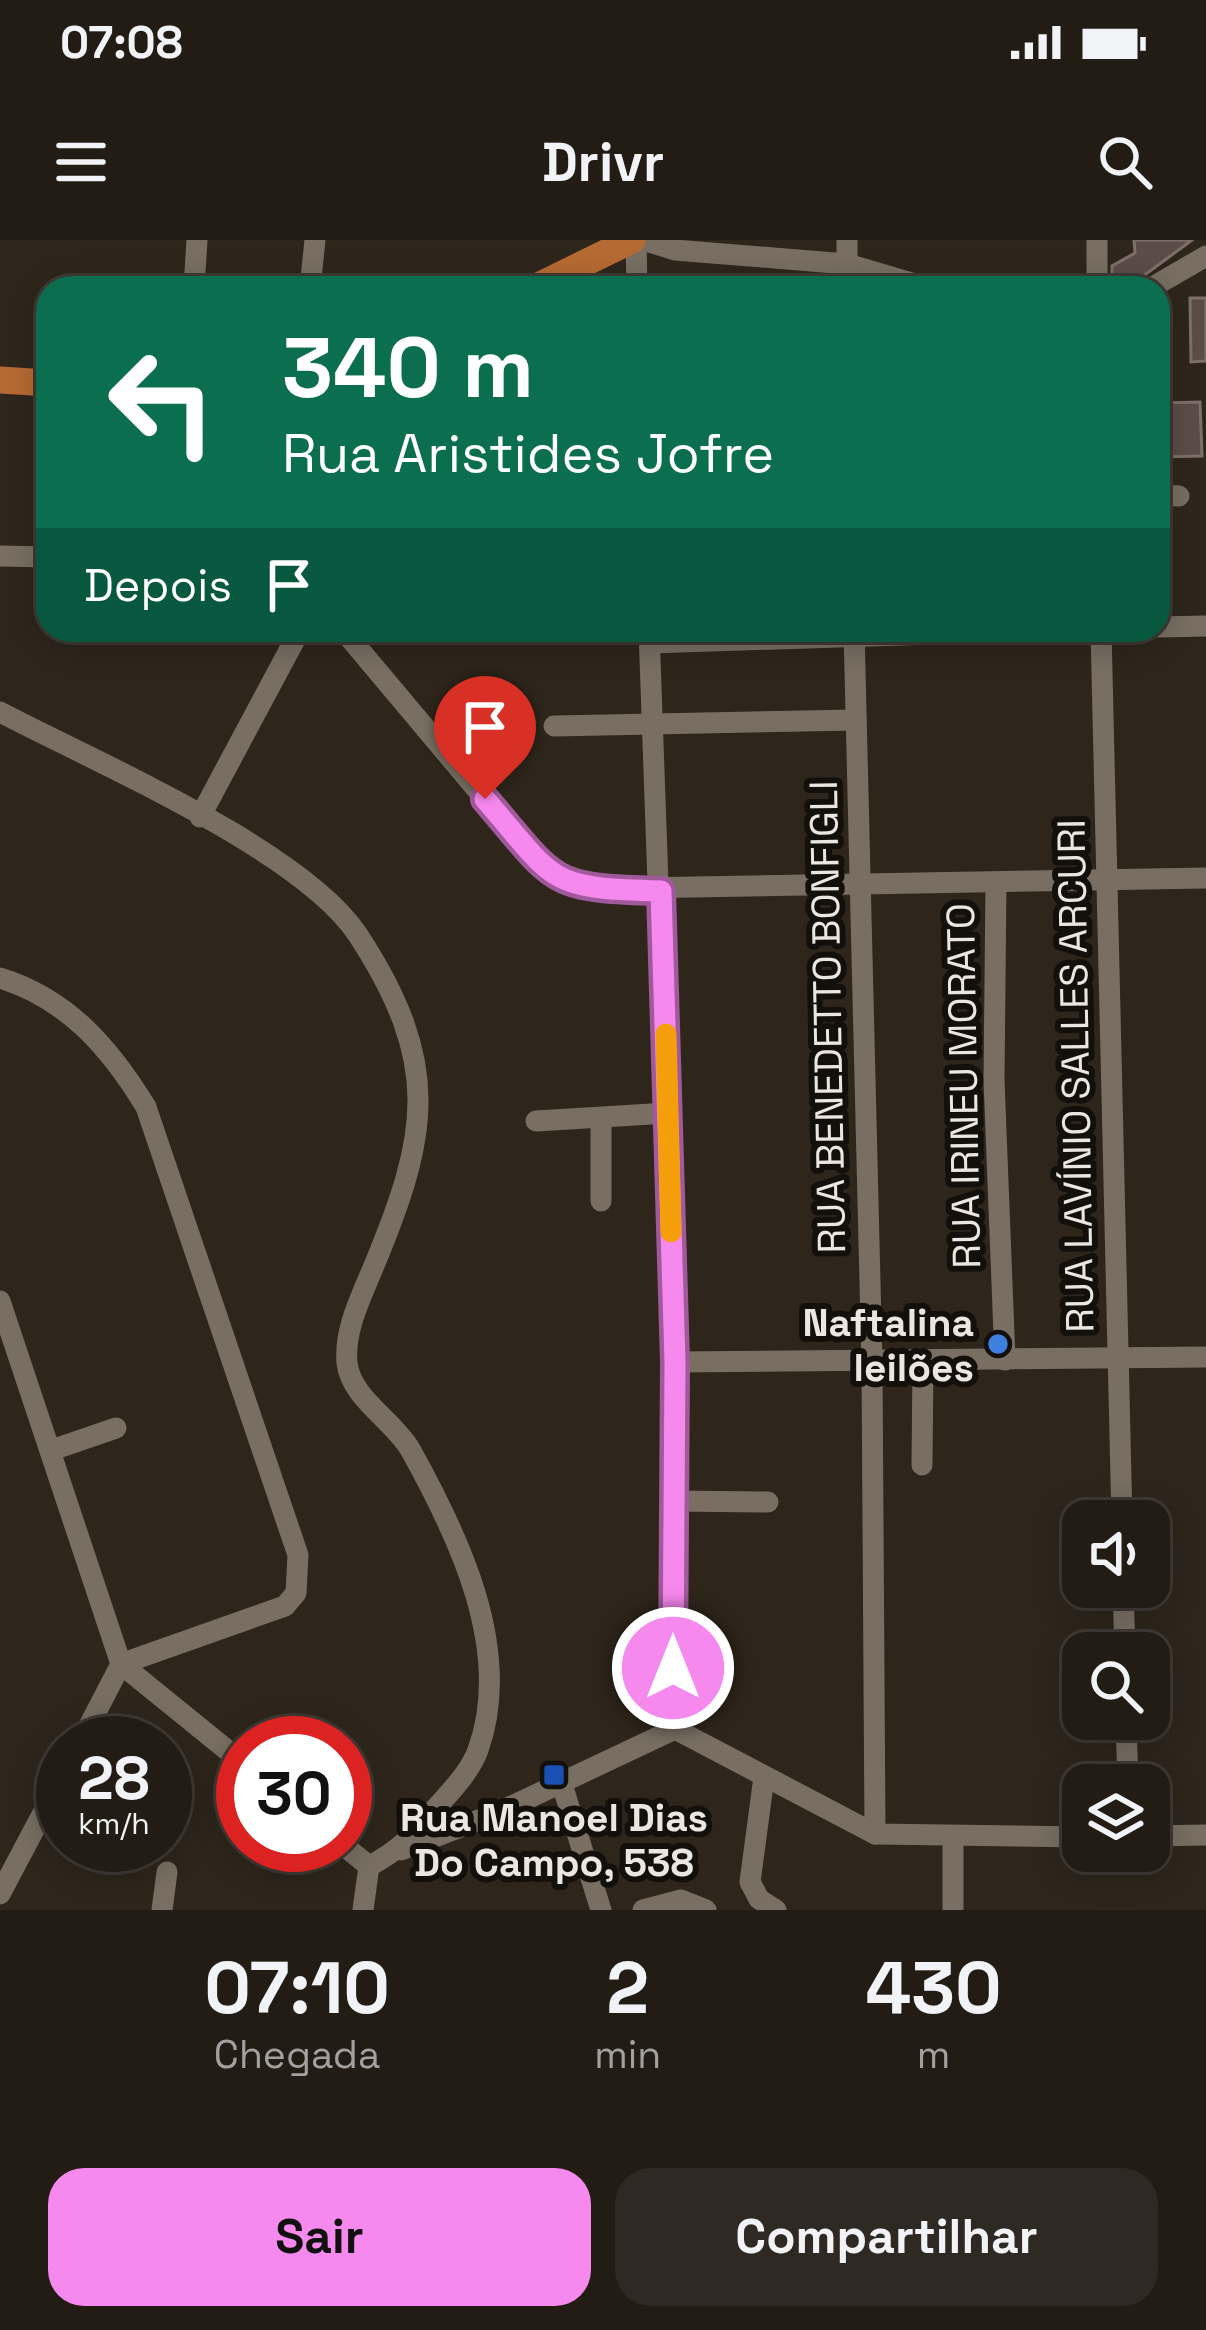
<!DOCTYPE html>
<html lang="pt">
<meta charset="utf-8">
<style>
body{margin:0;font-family:"Space Grotesk",sans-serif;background:#2e2922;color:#f1f3f6;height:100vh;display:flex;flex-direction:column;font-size:45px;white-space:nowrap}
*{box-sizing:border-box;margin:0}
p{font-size:39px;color:#a2a1a0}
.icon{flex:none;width:66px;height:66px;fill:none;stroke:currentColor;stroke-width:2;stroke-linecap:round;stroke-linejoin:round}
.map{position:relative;height:1670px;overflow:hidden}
.sheet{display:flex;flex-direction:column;background:#221c14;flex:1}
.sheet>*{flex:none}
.banner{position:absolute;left:36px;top:36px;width:1134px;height:366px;border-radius:36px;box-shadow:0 6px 30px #0003,0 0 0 3px #3f3a34;background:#0b6e4f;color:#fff;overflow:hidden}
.tools{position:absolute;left:1062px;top:1260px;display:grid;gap:24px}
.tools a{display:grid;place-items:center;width:108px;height:108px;border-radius:24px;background:#221c14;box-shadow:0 6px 30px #0003,0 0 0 3px #3f3a34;font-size:60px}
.speed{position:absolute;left:36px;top:1476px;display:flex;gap:24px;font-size:60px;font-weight:700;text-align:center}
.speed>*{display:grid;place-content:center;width:156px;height:156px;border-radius:50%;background:#221c14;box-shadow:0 6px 30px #0003,0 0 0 3px #3f3a34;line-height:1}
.speed small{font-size:30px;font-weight:400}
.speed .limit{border:18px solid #d22;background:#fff;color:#111}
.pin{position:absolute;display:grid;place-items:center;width:102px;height:102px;color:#fff;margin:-123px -51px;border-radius:50% 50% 50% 0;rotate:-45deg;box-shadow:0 0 12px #0007}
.pin .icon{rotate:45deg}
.me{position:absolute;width:132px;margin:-66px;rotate:0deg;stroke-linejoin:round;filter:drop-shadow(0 0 9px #0008)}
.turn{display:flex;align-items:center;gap:42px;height:252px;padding:0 48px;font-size:54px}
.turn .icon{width:156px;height:156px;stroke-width:2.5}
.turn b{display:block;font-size:84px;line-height:102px}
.then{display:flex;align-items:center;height:114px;padding:0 48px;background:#0003;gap:24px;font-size:45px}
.eta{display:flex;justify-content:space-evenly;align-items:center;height:204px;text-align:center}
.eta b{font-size:72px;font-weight:800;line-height:84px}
.button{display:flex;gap:24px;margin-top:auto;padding:24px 48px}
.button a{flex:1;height:138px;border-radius:36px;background:#f689ed;color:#111;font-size:48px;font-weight:800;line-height:138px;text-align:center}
.button a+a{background:#2e2922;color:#f1f3f6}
.status{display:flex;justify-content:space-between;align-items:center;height:84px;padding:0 60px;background:#221c14;direction:ltr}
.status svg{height:33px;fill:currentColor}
header{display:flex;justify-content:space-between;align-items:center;height:156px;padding:0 48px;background:#221c14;font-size:54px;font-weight:800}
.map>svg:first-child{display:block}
.building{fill:#5c4c47;stroke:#7f6f69;stroke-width:3}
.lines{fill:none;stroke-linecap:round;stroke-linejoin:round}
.minor{stroke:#786f62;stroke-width:21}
.major{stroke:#b66a33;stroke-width:27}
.route-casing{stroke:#a0599a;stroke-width:30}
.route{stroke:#f689ed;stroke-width:21}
.slow{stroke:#f59e0b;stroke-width:21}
.shop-dot{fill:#3f7fe0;stroke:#13100b;stroke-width:4.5}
.transit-dot{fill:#1a4fb4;stroke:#13100b;stroke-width:4.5}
.labels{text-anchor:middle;stroke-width:12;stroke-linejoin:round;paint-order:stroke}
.street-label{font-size:39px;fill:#ebe6df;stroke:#13100b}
.poi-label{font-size:39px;font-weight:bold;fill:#ebe6df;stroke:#13100b;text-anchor:end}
</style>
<div class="status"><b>07:08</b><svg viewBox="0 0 49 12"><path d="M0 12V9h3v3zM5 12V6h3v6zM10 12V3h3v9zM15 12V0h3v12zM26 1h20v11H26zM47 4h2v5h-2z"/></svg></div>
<header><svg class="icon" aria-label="menu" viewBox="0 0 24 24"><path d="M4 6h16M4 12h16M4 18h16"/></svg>Drivr<svg class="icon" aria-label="search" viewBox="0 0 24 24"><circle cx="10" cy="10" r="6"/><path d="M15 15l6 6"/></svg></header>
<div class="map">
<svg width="1206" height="1670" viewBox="0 0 1206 1670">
<rect width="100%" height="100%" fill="#2e261b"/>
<!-- building -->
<g class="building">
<path d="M1134 0H1192L1142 37 1112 48V26L1135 13Z"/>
<path d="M1190 58H1206V121L1191 122Z"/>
<path d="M1200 162 1202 216 1158 217V163Z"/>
</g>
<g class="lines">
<!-- minor -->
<g class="minor">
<path d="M636 0 637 48"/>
<path d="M643 0 675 10 847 24 929 48"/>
<path d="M847 0V48"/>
<path d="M1097 0V48"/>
<path d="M194 48 197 0"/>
<path d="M310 48 315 0"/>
<path d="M1151 48 1206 16"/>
<path d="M1158 255 1179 256"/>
<path d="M0 316 48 317"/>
<path d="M1158 387 1206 386"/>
<path d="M343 390 542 627 580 649 1206 638"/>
<path d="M649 390 675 1122V1489"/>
<path d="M854 390 872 1124 875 1594"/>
<path d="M1101 390 1122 1281"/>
<path d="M650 403 1058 390"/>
<path d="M0 472C95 522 302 610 358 695 442 824 429 894 373 1028 361 1057 344 1090 347 1123 351 1158 393 1180 410 1209 458 1295 514 1410 478 1510 470 1532 451 1551 436 1568 414 1594 399 1611 369 1626"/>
<path d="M554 486 856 480"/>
<path d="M200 577 300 390"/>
<path d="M996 643 994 840 1005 1120"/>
<path d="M0 738C68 759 110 808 146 867L298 1315 296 1353 285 1366 121 1424 80 1503"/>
<path d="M601 878V961"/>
<path d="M536 881 668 873"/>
<path d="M0 1061 121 1424 243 1523"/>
<path d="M675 1122 1206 1117"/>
<path d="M52 1210 116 1188"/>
<path d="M922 1225 923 1123"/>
<path d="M673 1261 768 1262"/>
<path d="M1123 1347 1125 1413"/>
<path d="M1126 1479 1128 1545"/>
<path d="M764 1537 750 1642 759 1659 776 1670"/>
<path d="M561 1541 601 1670"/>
<path d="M1149 1596 1206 1595"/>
<path d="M343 1605 369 1626"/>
<path d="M401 1610 497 1573 675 1489 875 1594 1083 1597"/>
<path d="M0 1654 63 1535"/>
<path d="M162 1670 167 1632"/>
<path d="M363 1670 369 1626"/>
<path d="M643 1670 681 1660 706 1670"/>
<path d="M953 1670V1598"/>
</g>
<!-- major -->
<g class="major">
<path d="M534 48 632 0"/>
<path d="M0 140 48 143"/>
</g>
</g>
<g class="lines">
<!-- route casing -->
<g class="route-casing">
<path id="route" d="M485 559C558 644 547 648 661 651L675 1122 673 1428"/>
</g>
<!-- route -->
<use href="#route" class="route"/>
<!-- slow -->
<path class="slow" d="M666 794 671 992"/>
</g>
<!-- markers -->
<circle class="shop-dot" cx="998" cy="1104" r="12"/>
<rect class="transit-dot" x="542" y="1523" width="24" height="24" rx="6"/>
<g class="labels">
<!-- street labels -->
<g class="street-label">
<text transform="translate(827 777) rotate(-91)" y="14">RUA BENEDETTO BONFIGLI</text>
<text transform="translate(1075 836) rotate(-91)" y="14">RUA LAVÍNIO SALLES ARCURI</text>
<text transform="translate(963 846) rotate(-91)" y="14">RUA IRINEU MORATO</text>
</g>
<!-- poi labels -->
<g class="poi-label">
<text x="974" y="1096">Naftalina<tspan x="974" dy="45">leilões</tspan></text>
<text x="554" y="1591" text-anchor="middle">Rua Manoel Dias<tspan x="554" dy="45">Do Campo, 538</tspan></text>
</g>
</g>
</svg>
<div class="tools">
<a><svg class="icon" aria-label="sound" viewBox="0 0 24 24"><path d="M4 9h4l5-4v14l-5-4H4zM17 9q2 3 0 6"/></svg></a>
<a><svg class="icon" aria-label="search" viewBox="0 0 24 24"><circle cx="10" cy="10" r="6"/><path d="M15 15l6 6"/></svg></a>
<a><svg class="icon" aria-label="layers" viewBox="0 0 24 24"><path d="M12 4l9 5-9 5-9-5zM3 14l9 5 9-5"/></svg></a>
</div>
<div class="speed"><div>28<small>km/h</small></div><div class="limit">30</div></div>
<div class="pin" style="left:485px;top:559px;background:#d93025"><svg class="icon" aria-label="arrive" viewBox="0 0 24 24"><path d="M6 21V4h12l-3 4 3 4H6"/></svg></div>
<svg class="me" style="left:673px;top:1428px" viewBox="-20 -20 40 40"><circle r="17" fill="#f689ed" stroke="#fff" stroke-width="3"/><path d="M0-11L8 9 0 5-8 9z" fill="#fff"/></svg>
<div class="banner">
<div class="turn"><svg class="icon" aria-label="left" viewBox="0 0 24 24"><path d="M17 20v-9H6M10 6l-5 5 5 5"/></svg><div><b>340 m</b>Rua Aristides Jofre</div></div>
<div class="then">Depois<svg class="icon" aria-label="arrive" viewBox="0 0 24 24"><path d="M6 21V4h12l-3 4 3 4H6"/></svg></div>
</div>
</div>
<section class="sheet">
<div class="eta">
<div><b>07:10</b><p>Chegada</p></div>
<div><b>2</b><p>min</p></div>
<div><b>430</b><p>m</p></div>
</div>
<div class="button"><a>Sair</a><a>Compartilhar</a></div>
</section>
